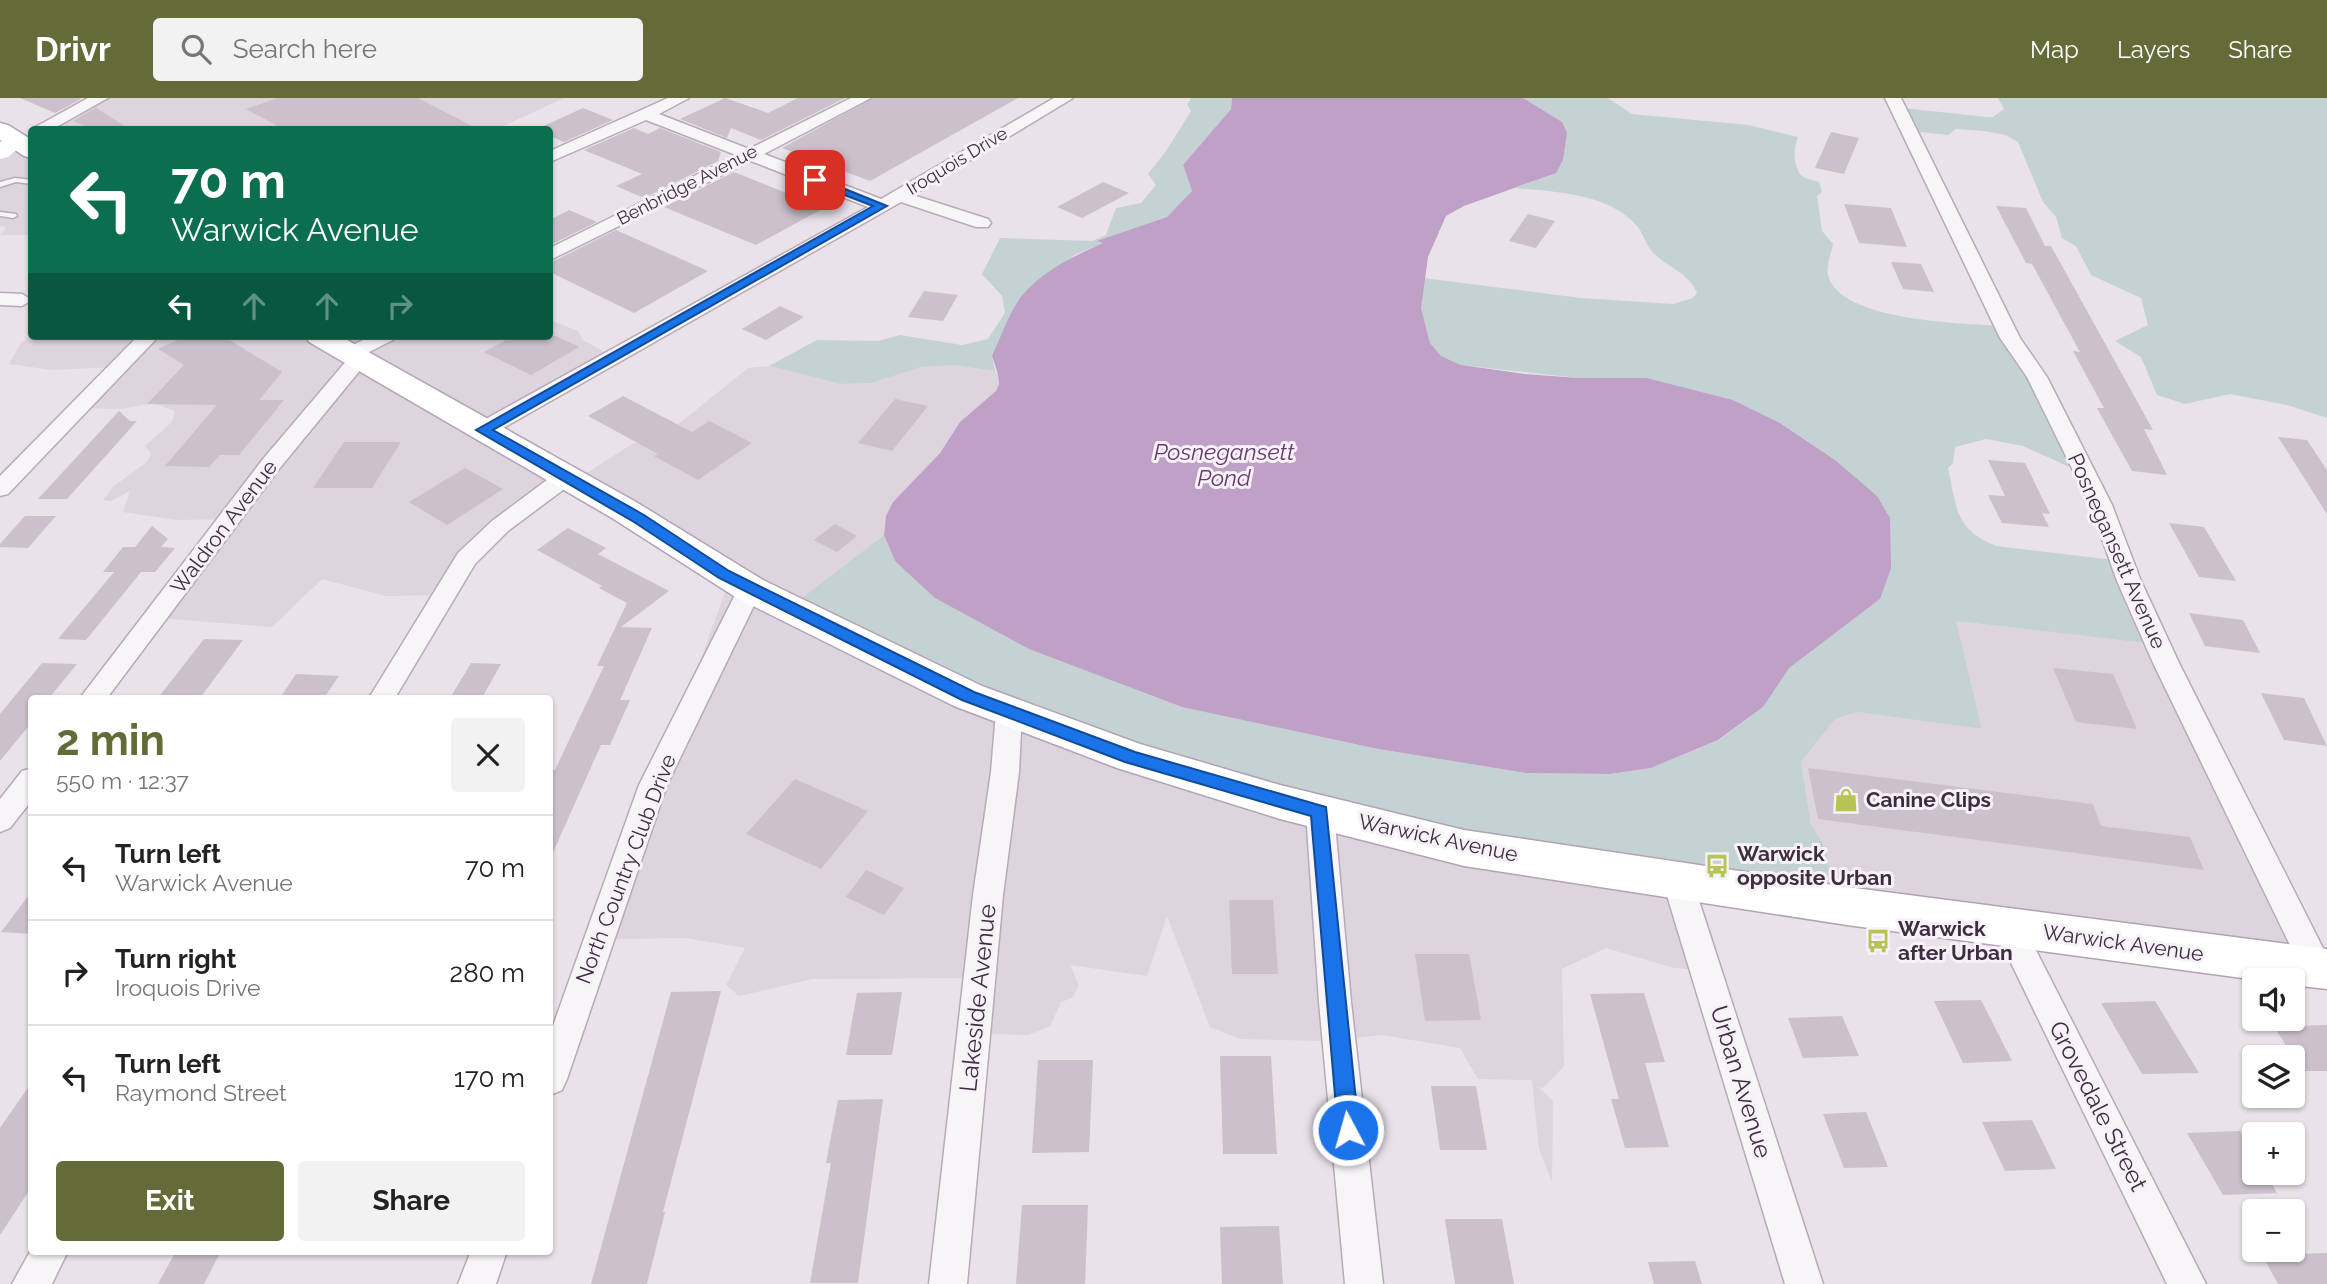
<!DOCTYPE html>
<meta charset="utf-8">
<style>
body{margin:0;font-family:Raleway,sans-serif;background:#f2f2f2;color:#222;height:100vh;display:flex;flex-direction:column;font-size:26px;white-space:nowrap}
*{box-sizing:border-box;margin:0}
p{font-size:23px;color:#767676}
.icon{flex:none;width:38px;height:38px;fill:none;stroke:currentColor;stroke-width:2;stroke-linecap:round;stroke-linejoin:round}
.map{position:relative;flex:1;overflow:hidden}
.side{position:absolute;left:28px;top:597px;width:525px;height:560px;display:flex;flex-direction:column;background:#fff;border-radius:7px;box-shadow:0 2px 5px #0004}
.side>*{flex:none}
.top-card{position:absolute;left:28px;top:28px;width:525px;height:214px;border-radius:7px;box-shadow:0 2px 5px #0004;background:#0b6e4f;color:#fff;overflow:hidden}
.fabs{position:absolute;left:2242px;top:870px;display:grid;gap:14px}
.fabs a{display:grid;place-items:center;width:63px;height:63px;border-radius:7px;background:#fff;box-shadow:0 2px 5px #0004;font-size:35px}
.pin{position:absolute;display:grid;place-items:center;width:60px;height:60px;color:#fff;margin:-30px;border-radius:14px;box-shadow:0 4px 10px #0006}
.me{position:absolute;width:77px;margin:-38px;rotate:354deg;stroke-linejoin:round;filter:drop-shadow(0 0 5px #0008)}
.turn{display:flex;align-items:center;gap:24px;height:147px;padding:0 28px;font-size:32px}
.turn .icon{width:91px;height:91px;stroke-width:2.5}
.turn b{display:block;font-size:49px;line-height:60px}
.lanes{display:flex;align-items:center;height:66px;padding:0 28px;background:#0003;justify-content:center;gap:35px;direction:ltr}
.lanes .off{opacity:.35}
.round{display:grid;place-items:center;flex:none;width:74px;height:74px;border-radius:7px;background:#f2f2f2}
.summary{display:flex;align-items:center;justify-content:space-between;height:119px;padding:0 28px}
h1{font-size:42px;font-weight:700;line-height:52px;color:#646b38}
.button{display:flex;gap:14px;margin-top:auto;padding:14px 28px}
.button a{flex:1;height:80px;border-radius:7px;background:#646b38;color:#fff;font-size:28px;font-weight:700;line-height:80px;text-align:center}
.button a+a{background:#f2f2f2;color:#222}
ul{padding:0;list-style:none}
li{display:flex;align-items:center;gap:21px;height:105px;padding:0 28px;border-top:2px solid #e0e0e0}
li div{flex:1}
li b{display:block;font-size:26px}
li em{font-style:normal}
header{display:flex;align-items:center;gap:42px;box-sizing:border-box;height:98px;padding:0 35px;background:#646b38;color:#fff}
header strong{font-size:33px}
nav{display:flex;gap:38px;margin-inline-start:auto;font-size:24px}
.search{width:490px;height:63px;background:#f2f2f2;display:flex;align-items:center;gap:18px;box-sizing:border-box;padding:0 24px;border-radius:7px;color:#767676;font-size:26px}
.map>svg:first-child{display:block}
.built{fill:#ddd4de}
.green{fill:#c4d2d3}
.water{fill:#bfa0c6}
.building{fill:#cbc0cc}
.lines{fill:none;stroke-linecap:round;stroke-linejoin:round}
.lane-casing{stroke:#b6abb6;stroke-width:3}
.street-casing{stroke:#b6abb6;stroke-width:3}
.primary-casing{stroke:#b2a2b4;stroke-width:3}
.lane{fill:#f8f5f8;fill-rule:evenodd}
.street{fill:#f8f5f8;fill-rule:evenodd}
.secondary{fill:#fff;fill-rule:evenodd}
.primary{fill:#fff;fill-rule:evenodd}
.route{fill:#1a73e8;stroke:#114b97;stroke-width:2}
.labels{text-anchor:middle;stroke-width:6;stroke-linejoin:round;paint-order:stroke}
.far-street-label{font-size:18px;fill:#3e2c40;stroke:#f6f2f7}
.street-label{font-size:21px;fill:#3e2c40;stroke:#f6f2f7}
.poi-label{font-size:21px;font-weight:bold;fill:#3e2c40;stroke:#f6f2f7;text-anchor:start}
.water-label{font-size:23px;font-style:italic;fill:#683971;stroke:#f6f2f7}
.near-street-label{font-size:24px;fill:#3e2c40;stroke:#f6f2f7}
</style>
<header>
<strong>Drivr</strong>
<div class="search"><svg class="icon" aria-label="search" viewBox="0 0 24 24"><circle cx="10" cy="10" r="6"/><path d="M15 15l6 6"/></svg>Search here</div>
<nav><a>Map</a><a>Layers</a><a>Share</a></nav>
</header>
<div class="map">
<svg width="2327" height="1186" viewBox="0 0 2327 1186">
<rect width="100%" height="100%" fill="#e9e2e9"/>
<!-- built -->
<g class="built">
<path d="M101 0H564L497 31 39 32Z"/>
<path d="M31 35V137H0L7 129 0 128V54Z"/>
<path d="M550 222 578 233 583 242 615 260 490 331 564 377 503 428 441 497 386 498 322 481 272 529 160 520 227 421 177 422 123 414 130 393 111 403 103 402 114 388 147 364 151 355 145 348 172 324 175 313 154 305 121 311 83 310 117 269 52 272 9 266 21 245 31 237 550 238Z"/>
<path d="M953 267 995 273 998 276 999 286 996 293 960 324 940 355 893 404 886 418 884 437 859 459 1671 783 1705 872 1674 870 1606 850 1562 871 1564 968 1543 990 1538 989 1553 1003 1552 1084 1539 1051 1532 982 1478 981 1460 950 1382 937 1328 943 1240 941 1210 929 1167 818 1147 878 1070 867 1079 888 1072 900 1061 904 1050 928 1028 937 969 935 965 880 812 881 739 898 726 887 745 850 686 840 604 841 674 635 731 478 579 380 632 346 666 336 748 270 769 268 840 286 871 285 922 269Z"/>
<path d="M1956 523 2162 547 2319 868 1835 805 1826 750 1811 726 1801 664 1835 621 1857 614 1982 631Z"/>
</g>
<!-- green -->
<g class="green">
<path d="M1191 0H1232L1231 11 1183 67 1192 93 1167 119 1099 143 1104 145 1074 157 992 258 995 273 953 267 922 269 871 285 840 286 769 268 817 242 878 243 900 237 962 247 988 241 1005 215 1002 198 982 176 1000 140 1092 143 1106 137 1116 110 1141 105 1156 87 1148 76 1166 53 1191 13 1187 7Z"/>
<path d="M1523 0H1608L1632 16 1748 27 1798 39C1793 49 1793 70 1802 78 1806 81 1814 82 1819 84L1822 94 1817 98 1822 133 1833 146C1831 155 1826 169 1828 177 1839 224 1968 226 2008 228L2087 377 2023 348 1986 341 1955 349 1953 365 1948 370C1957 409 1954 431 1996 448L2122 463 2162 547 1956 523 1982 631 1857 614 1835 621 1801 664 1811 726 1826 750 1835 805 1700 787 1132 661 792 508 884 437 895 463 1029 551 1182 609 1378 651 1526 675 1610 676 1651 670 1719 642 1763 609 1788 570 1880 501 1835 362 1780 325 1733 302 1647 280H1578L1461 267 1441 258 1430 245 1421 210 1423 180 1581 200 1673 206 1693 200 1697 195C1688 174 1669 170 1654 156 1646 148 1644 136 1637 128 1609 95 1555 94 1516 90L1556 75 1562 24Z"/>
<path d="M1998 0H2327V320L2287 307 2230 296 2185 306 2157 297 2141 259 2115 243 2148 227 2141 200 2091 177 2076 148 2062 140 2056 119 2043 104 2018 44 2006 37 1984 33 1956 31 1948 37 1911 33 1903 10 1986 19H1993L2004 11Z"/>
</g>
<!-- water -->
<path class="water" d="M1232 0H1523L1562 24 1567 35 1563 62 1556 75 1464 108 1446 118 1428 159 1421 210 1430 245 1441 258 1461 267 1525 276 1578 280H1647L1733 302 1780 325 1835 362 1877 398 1890 420 1891 470 1880 501 1789 570 1763 609 1718 642 1651 670 1610 676 1526 675 1378 651 1182 609 1029 551 935 500 895 463 884 437 886 418 893 404 940 355 960 324 996 293 999 286 998 276 992 258C1001 239 1009 215 1021 199 1042 173 1074 158 1103 145L1097 143 1167 119 1192 93 1183 67 1231 11Z"/>
<!-- building -->
<g class="building">
<path d="M20 0H79L81 1 55 15Z"/>
<path d="M277 0H418L480 32H285L246 11Z"/>
<path d="M725 0 768 15 798 0H845L761 42 731 30 727 40 680 21Z"/>
<path d="M873 0H1018L870 83 782 50Z"/>
<path d="M96 10 131 32H95L73 23Z"/>
<path d="M583 10 613 22 564 44 550 38V32H535Z"/>
<path d="M634 30 648 36 660 30 721 54 718 63 644 100 616 88 642 76 584 52Z"/>
<path d="M1831 34 1859 40 1844 76 1815 70Z"/>
<path d="M734 74 824 110 756 147 664 109Z"/>
<path d="M1103 84 1129 95 1082 120 1057 109Z"/>
<path d="M1844 106 1891 110 1907 149 1859 145Z"/>
<path d="M1996 108 2026 110 2045 148H2051L2153 332 2144 331 2167 377 2132 373 2097 310H2104L2073 253 2080 254 2032 166 2026 165Z"/>
<path d="M569 112 597 124 550 147V122Z"/>
<path d="M1528 116 1555 123 1536 150 1509 143Z"/>
<path d="M616 132 708 173 634 215 550 174V165Z"/>
<path d="M1891 164 1921 166 1934 194 1903 191Z"/>
<path d="M924 193 958 197 943 223 908 219Z"/>
<path d="M780 208 804 219 766 242 742 231Z"/>
<path d="M186 238H223L282 274 259 302H284L239 357H220L209 369 165 368 217 307 147 306 184 267 158 251Z"/>
<path d="M513 238H556L579 249 531 277 484 254Z"/>
<path d="M623 298 692 334 709 323 752 345 698 382 654 358 658 356 588 318Z"/>
<path d="M895 301 928 308 892 353 858 345Z"/>
<path d="M119 313 130 323H137L67 401H38Z"/>
<path d="M2278 339 2307 342 2327 372V416Z"/>
<path d="M344 344H401L372 390H313Z"/>
<path d="M1988 362 2025 365 2050 416 2042 415 2049 429 2002 425 1988 397 2005 398Z"/>
<path d="M465 370 503 391 447 427 409 404Z"/>
<path d="M25 418H56L28 450 0 449V446Z"/>
<path d="M2169 425 2204 429 2236 483 2199 479Z"/>
<path d="M835 426 857 438 837 454 814 442Z"/>
<path d="M152 428 168 441 161 449 175 450 155 474H141L86 542 58 541 114 474H103L123 449H135Z"/>
<path d="M568 430 606 450 598 456 669 493 621 529 652 530 620 602H630L610 647H601L550 761V671L555 672 604 568H597L627 505 599 490 602 488 537 452Z"/>
<path d="M2189 515 2243 522 2260 555 2205 548Z"/>
<path d="M204 541 243 542 200 600H158Z"/>
<path d="M42 565 77 566 49 600H32V624L0 663V616Z"/>
<path d="M471 565 501 566 482 600H450Z"/>
<path d="M2053 570 2113 576 2137 631 2076 624Z"/>
<path d="M296 576 339 578 324 600H280Z"/>
<path d="M2261 595 2304 600 2327 648 2284 642Z"/>
<path d="M1808 670 2093 706 2101 728 2190 739 2204 772 1818 721Z"/>
<path d="M795 681 868 713 821 771 746 736Z"/>
<path d="M866 772 904 790 884 817 846 799Z"/>
<path d="M32 793V836L1 834Z"/>
<path d="M1229 802H1273L1278 876H1232Z"/>
<path d="M1415 856H1469L1481 922 1425 923Z"/>
<path d="M721 893 663 1114H665L647 1186H591L671 894Z"/>
<path d="M902 894 892 957H846L857 895Z"/>
<path d="M1644 895 1665 964 1645 965 1669 1049 1625 1050 1611 1001H1619L1590 896Z"/>
<path d="M1981 902 2012 963 1963 965 1934 903Z"/>
<path d="M2155 903 2199 975 2142 976 2101 905Z"/>
<path d="M1842 918 1859 958 1803 960 1788 920Z"/>
<path d="M2327 927V973H2303L2274 929Z"/>
<path d="M1220 958H1271L1277 1056H1223Z"/>
<path d="M1038 962H1093L1089 1054 1032 1055Z"/>
<path d="M32 984V1088L0 1137V1030Z"/>
<path d="M1431 988H1476L1487 1052H1440Z"/>
<path d="M883 1001 858 1185H810L831 1065H826L838 1002Z"/>
<path d="M1866 1014 1888 1069 1844 1070 1823 1016Z"/>
<path d="M2032 1022 2056 1071 2005 1073 1982 1024Z"/>
<path d="M2240 1033 2254 1057V1074H2265L2277 1095 2223 1097 2187 1035Z"/>
<path d="M1022 1107H1088L1085 1186H1016Z"/>
<path d="M1445 1121H1502L1514 1186H1455Z"/>
<path d="M1279 1128 1283 1186H1222L1220 1129Z"/>
<path d="M176 1153H221L204 1186H158Z"/>
<path d="M2327 1155V1186H2278L2262 1157Z"/>
<path d="M1695 1163 1702 1186H1654L1648 1164Z"/>
</g>
<g class="lines">
<!-- lane casing -->
<g class="lane-casing">
<g id="lane">
<path d="M15 80 32 82V86L16 84 0 89V84Z"/>
<path d="M0 114 16 116 17 118 13 120 0 118Z"/>
</g>
</g>
<!-- street casing -->
<g class="street-casing">
<g id="street">
<path d="M88 0H108L51 32H32V34L30 32Z"/>
<path d="M668 0H689L659 16 749 51 851 0H871L764 56 881 101 1054 0H1073L913 97 988 121 991 125 988 129H976L901 104 491 337H475L472 332 475 327 868 109 751 63 550 162V150L736 57 646 22 550 64V53Z"/>
<path d="M1885 0H1901L2020 240 2047 279 2112 407 2141 483 2180 567 2327 858V880L2317 884 2306 880 2154 567 2117 483 2090 407 2027 279 2000 240Z"/>
<path d="M0 195 22 196 32 202 22 208 0 207Z"/>
<path d="M138 238H159L8 396 0 398V378Z"/>
<path d="M371 238H396L393 242 365 256 369 261 366 265 279 371 107 600H80L263 361 348 261 340 256 343 252Z"/>
<path d="M567 371 575 373 578 378 575 383 508 433 475 466 395 600H369L458 455 492 423 559 373Z"/>
<path d="M750 483 759 485 762 491 667 687 567 981 562 992 550 997V936L639 687 738 491 741 485Z"/>
<path d="M1009 604 1018 607 1022 614 1019 674 1003 797 967 1186H929L973 797 991 674 996 614 1000 607Z"/>
<path d="M32 670V702L10 730 0 734V701L22 673Z"/>
<path d="M1320 703 1330 706 1334 714 1351 904 1383 1186H1345L1319 904 1306 714 1310 706Z"/>
<path d="M1677 769 1687 772 1692 781 1823 1186H1785L1662 781 1667 772Z"/>
<path d="M2009 817 2020 821 2206 1186H2167L1994 830 1998 821Z"/>
<path d="M32 1150V1153H68L52 1186H12Z"/>
<path d="M471 1153H507L496 1186H458Z"/>
</g>
</g>
<!-- primary casing -->
<g class="primary-casing">
<g id="primary">
<path d="M0 25 8 27 32 42V60L24 58 0 42Z"/>
<path d="M305 238H340L636 404 763 482 982 588 1140 646 1280 687 1464 732 1847 789 2327 851V891L2292 887V882H2257L1847 827 1464 768 1280 721 1117 670 954 608 737 500 612 420 309 244Z"/>
</g>
</g>
<!-- lane -->
<use href="#lane" class="lane"/>
<!-- street -->
<use href="#street" class="street"/>
<!-- secondary -->
<path class="secondary" d="M16 36 24 38 27 43 8 59 0 61V44Z"/>
<!-- primary -->
<use href="#primary" class="primary"/>
</g>
<!-- route -->
<path class="route" d="M811 80H818L887 108 493 332 644 417 729 473 974 594 1135 654 1326 709 1359 1032 1356 1039 1348 1042 1341 1039 1338 1032 1311 718 1125 664 962 602 719 480 634 424 476 332 873 108 811 84Z"/>
<!-- icons -->
<defs>
<g id="shop-bare" transform="scale(1.89)"><path d="M-5-2.5h2.3a2.7 3.5 0 0 1 5.4 0H5L5.5 6h-11ZM-1.5-2.5h3a1.5 2.3 0 0 0-3 0Z" fill="#b5c452" stroke="#f6f2f7" stroke-width="2.5" paint-order="stroke"/></g>
<g id="bus-bare" transform="scale(1.89)"><path d="M-5-6H5V4H4V6H2V4H-2V6H-4V4H-5ZM-3.5-4V0h7V-4ZM-3.5 1.2v1.5H-2V1.2ZM2 1.2v1.5H3.5V1.2Z" fill="#b5c452" stroke="#f6f2f7" stroke-width="2.5" paint-order="stroke"/></g>
</defs>
<g fill-rule="evenodd">
<use href="#shop-bare" x="1846" y="702"/>
<use href="#bus-bare" x="1717" y="768"/>
<use href="#bus-bare" x="1878" y="843"/>
</g>
<g class="labels">
<!-- far-street labels -->
<g class="far-street-label">
<text transform="translate(957 63) rotate(-31)" y="6">Iroquois Drive</text>
<text transform="translate(687 87) rotate(-27)" y="6">Benbridge Avenue</text>
</g>
<!-- street labels -->
<g class="street-label">
<text transform="translate(224 429) rotate(-53)" y="7">Waldron Avenue</text>
<text transform="translate(2117 453) rotate(66)" y="7">Posnegansett Avenue</text>
<text transform="translate(1438 740) rotate(12)" y="7">Warwick Avenue</text>
<text transform="translate(626 771) rotate(-69)" y="7">North Country Club Drive</text>
<text transform="translate(2123 845) rotate(8)" y="7">Warwick Avenue</text>
</g>
<!-- poi labels -->
<g class="poi-label">
<text x="1866" y="709">Canine Clips</text>
<text x="1737" y="763">Warwick<tspan x="1737" dy="24">opposite Urban</tspan></text>
<text x="1898" y="838">Warwick<tspan x="1898" dy="24">after Urban</tspan></text>
</g>
<!-- water labels -->
<g class="water-label">
<text x="1224" y="362">Posnegansett<tspan x="1224" dy="26">Pond</tspan></text>
</g>
<!-- near-street labels -->
<g class="near-street-label">
<text transform="translate(978 900) rotate(-84)" y="8">Lakeside Avenue</text>
<text transform="translate(1741 984) rotate(73)" y="8">Urban Avenue</text>
<text transform="translate(2098 1008) rotate(63)" y="8">Grovedale Street</text>
</g>
</g>
</svg>
<div class="fabs">
<a><svg class="icon" aria-label="sound" viewBox="0 0 24 24"><path d="M4 9h4l5-4v14l-5-4H4zM17 9q2 3 0 6"/></svg></a>
<a><svg class="icon" aria-label="layers" viewBox="0 0 24 24"><path d="M12 4l9 5-9 5-9-5zM3 14l9 5 9-5"/></svg></a>
<a>+</a>
<a>−</a>
</div>
<div class="pin" style="left:815px;top:82px;background:#d93025"><svg class="icon" aria-label="arrive" viewBox="0 0 24 24"><path d="M6 21V4h12l-3 4 3 4H6"/></svg></div>
<svg class="me" style="left:1348px;top:1032px" viewBox="-20 -20 40 40"><circle r="17" fill="#1a73e8" stroke="#fff" stroke-width="3"/><path d="M0-11L8 9 0 5-8 9z" fill="#fff"/></svg>
<div class="top-card">
<div class="turn"><svg class="icon" aria-label="left" viewBox="0 0 24 24"><path d="M17 20v-9H6M10 6l-5 5 5 5"/></svg><div><b>70 m</b>Warwick Avenue</div></div>
<div class="lanes"><svg class="icon" aria-label="left" viewBox="0 0 24 24"><path d="M17 20v-9H6M10 6l-5 5 5 5"/></svg><svg class="icon off" aria-label="ahead" viewBox="0 0 24 24"><path d="M12 20V5M6 11l6-6 6 6"/></svg><svg class="icon off" aria-label="ahead" viewBox="0 0 24 24"><path d="M12 20V5M6 11l6-6 6 6"/></svg><svg class="icon off" aria-label="right" viewBox="0 0 24 24"><path d="M7 20v-9h11M14 6l5 5-5 5"/></svg></div>
</div>
<section class="side">
<div class="summary"><div><h1>2 min</h1><p>550 m · 12:37</p></div><a class="round"><svg class="icon" aria-label="close" viewBox="0 0 24 24"><path d="M6 6l12 12M18 6L6 18"/></svg></a></div>
<ul>
<li><svg class="icon" aria-label="left" viewBox="0 0 24 24"><path d="M17 20v-9H6M10 6l-5 5 5 5"/></svg><div><b>Turn left</b><p>Warwick Avenue</p></div><em>70 m</em></li>
<li><svg class="icon" aria-label="right" viewBox="0 0 24 24"><path d="M7 20v-9h11M14 6l5 5-5 5"/></svg><div><b>Turn right</b><p>Iroquois Drive</p></div><em>280 m</em></li>
<li><svg class="icon" aria-label="left" viewBox="0 0 24 24"><path d="M17 20v-9H6M10 6l-5 5 5 5"/></svg><div><b>Turn left</b><p>Raymond Street</p></div><em>170 m</em></li>
</ul>
<div class="button"><a>Exit</a><a>Share</a></div>
</section>
</div>
